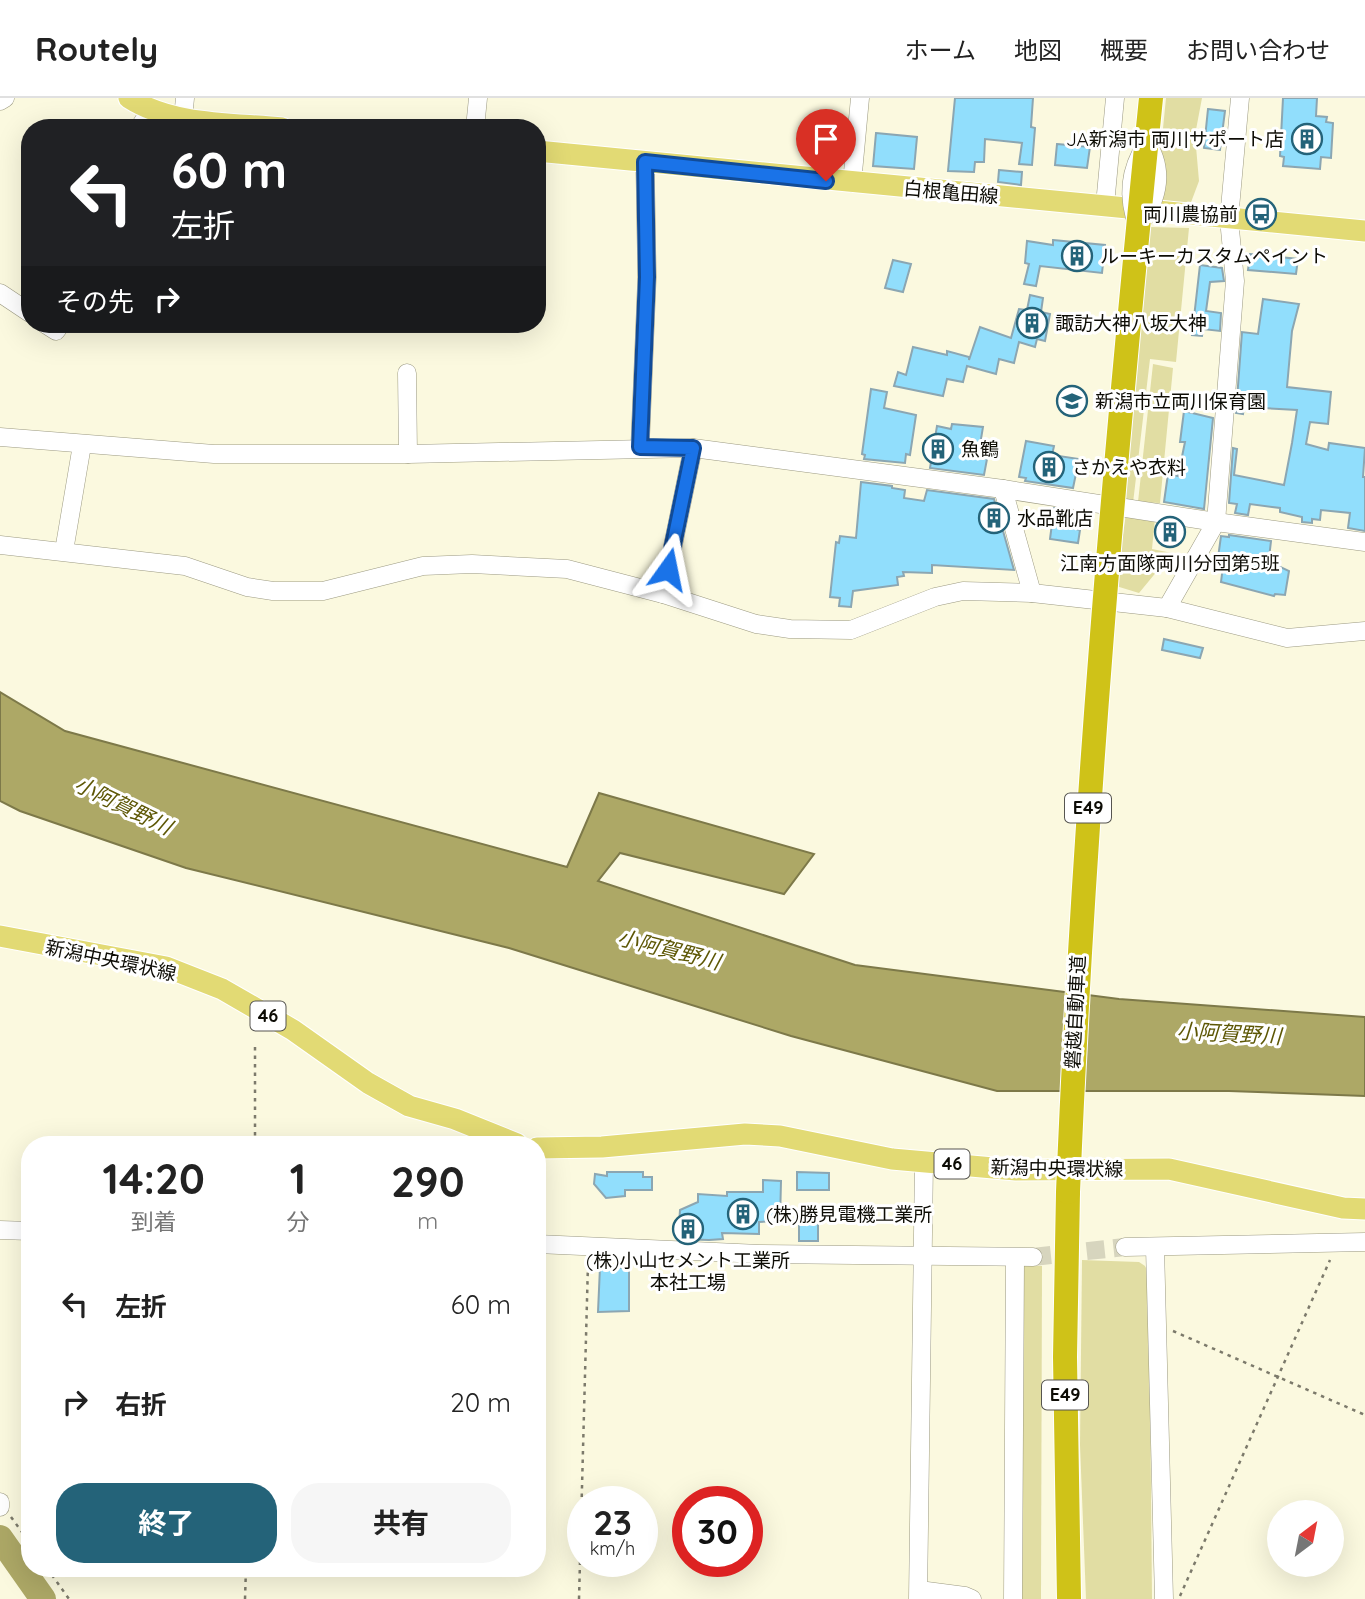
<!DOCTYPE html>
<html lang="ja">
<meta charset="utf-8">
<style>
body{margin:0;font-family:Quicksand,"Noto Sans JP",sans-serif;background:#f6f6f6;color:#222;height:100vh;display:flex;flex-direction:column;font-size:26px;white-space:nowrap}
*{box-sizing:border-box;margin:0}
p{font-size:23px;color:#767676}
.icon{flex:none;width:38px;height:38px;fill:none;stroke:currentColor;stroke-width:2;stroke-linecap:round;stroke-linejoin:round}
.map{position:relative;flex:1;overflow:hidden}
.sheet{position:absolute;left:21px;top:1038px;width:525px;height:441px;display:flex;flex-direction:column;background:#fff;border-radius:28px;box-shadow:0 7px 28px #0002}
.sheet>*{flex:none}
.hud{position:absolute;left:21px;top:21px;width:525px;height:214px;border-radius:28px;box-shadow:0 7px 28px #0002;background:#202124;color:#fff;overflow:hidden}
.needle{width:46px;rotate:32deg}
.tools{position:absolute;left:1267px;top:1402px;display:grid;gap:14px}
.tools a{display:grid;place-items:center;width:77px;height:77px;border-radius:50%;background:#fff;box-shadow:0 7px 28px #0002;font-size:35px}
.speed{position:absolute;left:567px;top:1388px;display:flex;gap:14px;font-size:35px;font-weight:700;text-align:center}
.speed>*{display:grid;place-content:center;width:91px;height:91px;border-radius:50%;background:#fff;box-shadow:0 7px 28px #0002;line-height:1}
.speed small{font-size:18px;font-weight:400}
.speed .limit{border:10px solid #d22;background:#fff;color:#111}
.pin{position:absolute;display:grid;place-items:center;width:60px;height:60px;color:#fff;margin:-72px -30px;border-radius:50% 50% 50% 0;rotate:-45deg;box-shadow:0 0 7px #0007}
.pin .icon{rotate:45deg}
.me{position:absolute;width:77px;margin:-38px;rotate:12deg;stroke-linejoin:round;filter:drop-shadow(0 0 5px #0008)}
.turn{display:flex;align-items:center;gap:24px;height:147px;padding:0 35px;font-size:32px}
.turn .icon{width:91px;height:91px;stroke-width:2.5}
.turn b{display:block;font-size:49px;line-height:60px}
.then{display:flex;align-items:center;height:66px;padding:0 35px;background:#0003;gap:14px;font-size:26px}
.eta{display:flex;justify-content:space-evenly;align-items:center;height:119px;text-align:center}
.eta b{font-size:42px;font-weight:700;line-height:49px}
.primary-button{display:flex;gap:14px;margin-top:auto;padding:14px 35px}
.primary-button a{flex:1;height:80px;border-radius:28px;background:#246379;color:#fff;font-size:28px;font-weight:700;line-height:80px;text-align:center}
.primary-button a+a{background:#f6f6f6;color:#222}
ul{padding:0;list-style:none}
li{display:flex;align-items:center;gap:21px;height:98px;padding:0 35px}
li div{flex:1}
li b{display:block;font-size:26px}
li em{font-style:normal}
header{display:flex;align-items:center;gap:42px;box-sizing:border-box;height:98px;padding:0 35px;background:#fff;border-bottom:2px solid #e0e0e0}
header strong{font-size:33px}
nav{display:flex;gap:38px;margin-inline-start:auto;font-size:24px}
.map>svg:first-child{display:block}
.green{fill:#e1dda3}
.water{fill:#ada866;stroke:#7d7949;stroke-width:2}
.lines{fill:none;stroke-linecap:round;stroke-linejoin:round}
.river{stroke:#ada866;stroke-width:26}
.building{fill:#91defc;stroke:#8ba6b2;stroke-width:2}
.minor-tunnel{stroke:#d7d5be;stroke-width:18;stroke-dasharray:18 9;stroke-linecap:butt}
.minor-casing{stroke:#9c9a82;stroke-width:19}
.major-casing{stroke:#fff;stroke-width:23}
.highway-casing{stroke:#fff;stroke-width:26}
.path{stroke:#7c7a6b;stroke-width:2.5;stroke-dasharray:3.5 5;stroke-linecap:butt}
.minor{stroke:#fff;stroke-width:18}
.major{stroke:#e2da74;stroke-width:21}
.highway{stroke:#cfc218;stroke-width:24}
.minor-bridge-casing{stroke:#9c9a82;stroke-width:19;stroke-linecap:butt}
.highway-bridge-casing{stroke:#fff;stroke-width:26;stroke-linecap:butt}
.minor-bridge{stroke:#fff;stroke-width:18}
.highway-bridge{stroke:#cfc218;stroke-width:24}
.route-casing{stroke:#114b97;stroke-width:18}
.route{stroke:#1a73e8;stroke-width:12}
.labels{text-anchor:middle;stroke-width:6;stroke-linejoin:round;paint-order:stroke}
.shield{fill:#fff;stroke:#565550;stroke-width:2}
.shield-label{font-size:18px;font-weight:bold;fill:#0d0c05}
.poi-label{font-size:19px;fill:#0d0c05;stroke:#fff;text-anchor:start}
.street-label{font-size:19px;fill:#0d0c05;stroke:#fff}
.water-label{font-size:21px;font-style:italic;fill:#5d5705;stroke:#fff}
</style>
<header>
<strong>Routely</strong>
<nav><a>ホーム</a><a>地図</a><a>概要</a><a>お問い合わせ</a></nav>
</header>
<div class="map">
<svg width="1365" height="1501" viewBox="0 0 1365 1501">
<rect width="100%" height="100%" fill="#fbf9df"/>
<!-- green -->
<g class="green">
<path d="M1166 0H1202L1195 37 1199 83 1190 107 1160 104 1157 91Z"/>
<path d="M1150 129 1189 130 1176 264 1150 261 1133 405 1124 403Z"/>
<path d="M1153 266 1173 270 1160 405 1138 404Z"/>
<path d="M1126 415 1155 420 1152 451 1172 455 1139 495 1116 488Z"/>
<path d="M1082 1162 1139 1164 1145 1168 1149 1176 1152 1501H1086L1080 1347Z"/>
<path d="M1021 1167 1042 1168 1041 1501H1015Z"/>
</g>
<!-- water -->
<path class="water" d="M0 594 65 633 567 769 599 695 814 756 784 796 620 755 598 783 855 867 1119 901 1365 919V998L1229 993H997L791 938 509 850 186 770 20 713 0 703Z"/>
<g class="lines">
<!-- river -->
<path class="river" d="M0 1440 43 1501"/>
</g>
<!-- building -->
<g class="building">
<path d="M955 0H1033L1031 29 1035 30 1032 67 1019 66 1022 45 985 41 984 64H975L974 74 948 73Z"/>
<path d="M1283 0H1317L1316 18 1327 19 1326 24 1333 25 1331 60 1321 59 1320 71 1283 68 1284 59 1280 58Z"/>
<path d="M1208 11 1225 13 1220 52 1204 50Z"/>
<path d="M876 35 917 39 914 71 873 68Z"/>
<path d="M1057 46 1090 49 1087 70 1055 67Z"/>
<path d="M999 72 1022 74 1021 87 998 84Z"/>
<path d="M1053 142 1105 147 1102 175 1040 168 1036 188 1024 186 1029 166 1025 165 1027 143 1053 147Z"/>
<path d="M1250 156 1298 161 1296 176 1248 172Z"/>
<path d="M893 162 911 166 903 194 885 190Z"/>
<path d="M1200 167 1222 170 1224 183 1210 184 1206 213 1221 215 1220 233 1203 231 1202 238 1192 237Z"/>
<path d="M1030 197 1043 200 1041 214 1050 216 1045 243 1037 241 1035 249 1019 244 1014 265 999 261 996 276 967 268 963 284 947 281 943 298 894 288 898 274 906 277 913 249 947 257V253L969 259V262L980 229 1011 240 1019 211 1027 212Z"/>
<path d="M1263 201 1299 206 1292 233 1287 289 1331 294 1328 326 1310 324 1306 346 1328 352 1329 345 1365 350 1363 379H1365V433L1348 430 1350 415 1321 412 1320 422 1312 421V425L1302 424V419L1280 414V410L1250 406 1248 417 1235 415 1237 406 1229 405 1233 350 1237 351 1234 377 1284 387 1292 345 1297 312 1244 309 1243 316 1236 315 1242 234 1258 236Z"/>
<path d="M871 291 887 294 884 310 916 317 910 357 906 356 905 365 864 361 865 357 862 356Z"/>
<path d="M1184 313 1213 320 1204 411 1164 404 1168 376 1178 378 1185 344H1180Z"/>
<path d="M952 326 983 329 978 359 987 361 984 377 930 370 937 328 951 331Z"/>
<path d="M1026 343 1054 348 1052 357 1079 361 1073 390 1025 383 1026 380 1019 379Z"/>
<path d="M861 384 892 388V390L905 392 904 400 924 403 927 392 994 401 1014 472 932 467V475L903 474 904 478 897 479 898 487 853 493 851 509 839 508 840 500 830 499 836 444 839 445 840 438 856 440Z"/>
<path d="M1054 410 1075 414 1072 430 1080 432 1078 445 1050 441Z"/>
<path d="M1229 437 1271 443 1269 460 1277 462 1276 467 1289 473 1285 497 1275 496 1274 498 1221 484 1223 468 1217 467 1221 438 1229 439Z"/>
<path d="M1164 541 1203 550 1200 560 1162 552Z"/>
<path d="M607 1074H643V1079H652V1092H625V1098L606 1100 594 1086 595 1076 607 1078Z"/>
<path d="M797 1074 829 1075V1092H797Z"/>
<path d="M763 1082 781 1083 780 1123 759 1124V1136L722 1135 723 1141 709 1142 678 1141 680 1112 698 1104V1096L727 1098V1094H763Z"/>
<path d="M799 1123 818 1124V1143H799Z"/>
<path d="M600 1169 629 1170V1213L598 1214Z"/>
</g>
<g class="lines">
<!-- minor-tunnel -->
<path class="minor-tunnel" d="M1033 1159 1125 1149"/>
<!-- minor casing -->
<g class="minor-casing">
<g id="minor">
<path d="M0 3 5 0"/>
<path d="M183 20 185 0"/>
<path d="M139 30 151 11"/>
<path d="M475 30 478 0"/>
<path d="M852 85 860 0"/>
<path d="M1105 107 1115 0"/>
<path d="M0 195 30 215"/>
<path d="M45 226 56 233 61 226"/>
<path d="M407 275 408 356"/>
<path d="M0 339 214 356H408L693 350 1003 391 1216 424 1365 444"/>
<path d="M640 349 647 179 645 64"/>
<path d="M1003 391 1032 495"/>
<path d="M0 447 185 468 247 489 273 493H323L423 468 472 466 567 471 663 496 756 526 790 531 851 532 935 499 963 493 1032 495 1167 510 1287 540 1365 533"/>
<path d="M64 453 82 347"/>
<path d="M663 496 693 350"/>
<path d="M1167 510 1216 424 1235 183 1229 121 1240 0"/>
<path d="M0 1132 30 1133"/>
<path d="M537 1146 760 1156 1033 1159"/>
<path d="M1125 1149 1365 1144"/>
<path d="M1155 1149 1164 1501"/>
<path d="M0 1404V1409"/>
<path d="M919 1492 965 1498 972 1501"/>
<path d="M918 1501 924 1063"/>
<path d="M1013 1501 1015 1160"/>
</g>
</g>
<!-- major casing -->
<g class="major-casing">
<g id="major">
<path d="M129 0C173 28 232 25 282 30"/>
<path d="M537 53 1365 133"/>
<path d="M0 838 166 869 222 891 293 932 368 985 409 1008 455 1021 517 1046"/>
<path d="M537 1050 602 1049 745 1036 780 1038 892 1061 1016 1072 1169 1071 1343 1110 1365 1111"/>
</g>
</g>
<!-- highway casing -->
<g class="highway-casing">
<path id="highway" d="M1068 1094 1065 1259 1069 1501"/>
</g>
<!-- path -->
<g class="path">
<path d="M255 1046V948"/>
<path d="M1173 1233 1365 1317"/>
<path d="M11 1419 30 1445"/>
<path d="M47 1470 69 1501"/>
<path d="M1180 1498 1330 1162"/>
<path d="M245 1501 246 1470"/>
<path d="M579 1501 588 1165"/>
</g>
<!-- minor -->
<use href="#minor" class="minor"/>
<!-- major -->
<use href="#major" class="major"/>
<!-- highway -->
<use href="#highway" class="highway"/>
<!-- minor-bridge casing -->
<g class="minor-bridge-casing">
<path id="minor-bridge" d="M1147 45C1165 74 1157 103 1138 129 1127 98 1129 73 1147 45Z"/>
</g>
<!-- highway-bridge casing -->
<g class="highway-bridge-casing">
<path id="highway-bridge" d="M1068 1094C1083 728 1114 364 1151 0"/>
</g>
<!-- minor-bridge -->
<use href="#minor-bridge" class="minor-bridge"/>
<!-- highway-bridge -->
<use href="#highway-bridge" class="highway-bridge"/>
</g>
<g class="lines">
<!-- route casing -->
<g class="route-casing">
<path id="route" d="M668 471 693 350 640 349 647 179 645 64 826 83"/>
</g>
<!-- route -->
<use href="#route" class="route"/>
</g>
<!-- icons -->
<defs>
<g id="building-ring" transform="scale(1.575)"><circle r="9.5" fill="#fff" stroke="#246379" stroke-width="1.5"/><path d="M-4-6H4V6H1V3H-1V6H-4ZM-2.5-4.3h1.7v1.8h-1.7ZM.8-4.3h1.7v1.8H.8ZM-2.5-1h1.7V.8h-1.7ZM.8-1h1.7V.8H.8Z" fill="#246379"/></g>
<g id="bus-ring" transform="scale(1.575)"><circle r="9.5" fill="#fff" stroke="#246379" stroke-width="1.5"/><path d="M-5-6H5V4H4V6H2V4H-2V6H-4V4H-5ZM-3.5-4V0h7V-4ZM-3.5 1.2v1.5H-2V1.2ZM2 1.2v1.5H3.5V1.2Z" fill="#246379"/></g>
<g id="school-ring" transform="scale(1.575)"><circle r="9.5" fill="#fff" stroke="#246379" stroke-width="1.5"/><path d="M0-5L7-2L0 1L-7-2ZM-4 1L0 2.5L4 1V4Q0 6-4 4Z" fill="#246379"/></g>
</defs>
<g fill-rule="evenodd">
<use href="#building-ring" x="1307" y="41"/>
<use href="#bus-ring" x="1261" y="116"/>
<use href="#building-ring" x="1077" y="158"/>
<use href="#building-ring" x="1032" y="225"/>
<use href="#school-ring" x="1072" y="303"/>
<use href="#building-ring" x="938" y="351"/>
<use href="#building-ring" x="1049" y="369"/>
<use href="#building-ring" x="994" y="420"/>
<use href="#building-ring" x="1170" y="434"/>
<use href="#building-ring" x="743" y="1116"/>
<use href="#building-ring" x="688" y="1131"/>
</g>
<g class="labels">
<!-- shield labels -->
<g class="shield">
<rect x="1065" y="695.5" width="46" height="29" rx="5"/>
<rect x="250.5" y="903.5" width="35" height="29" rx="5"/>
<rect x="934.5" y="1051.5" width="35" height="29" rx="5"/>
<rect x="1042" y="1282.5" width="46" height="29" rx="5"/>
</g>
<g class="shield-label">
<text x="1088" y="716">E49</text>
<text x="268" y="924">46</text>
<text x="952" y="1072">46</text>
<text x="1065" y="1303">E49</text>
</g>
<!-- poi labels -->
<g class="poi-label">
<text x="1284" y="48" text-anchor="end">JA新潟市 両川サポート店</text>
<text x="1238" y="123" text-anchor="end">両川農協前</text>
<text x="1100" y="165">ルーキーカスタムペイント</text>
<text x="1055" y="232">諏訪大神八坂大神</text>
<text x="1095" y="310">新潟市立両川保育園</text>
<text x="961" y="358">魚鶴</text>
<text x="1072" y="376">さかえや衣料</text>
<text x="1017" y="427">水品靴店</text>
<text x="1170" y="472" text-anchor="middle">江南方面隊両川分団第5班</text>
<text x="766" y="1123">(株)勝見電機工業所</text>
<text x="688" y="1169" text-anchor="middle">(株)小山セメント工業所<tspan x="688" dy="22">本社工場</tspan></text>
</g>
<!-- street labels -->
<g class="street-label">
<text transform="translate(951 94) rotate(5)" y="7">白根亀田線</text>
<text transform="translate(111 862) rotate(12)" y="7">新潟中央環状線</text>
<text transform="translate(1075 914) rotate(-87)" y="7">磐越自動車道</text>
<text transform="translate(1057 1070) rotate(1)" y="7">新潟中央環状線</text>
</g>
<!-- water labels -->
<g class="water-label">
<text transform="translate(123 708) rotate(26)" y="7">小阿賀野川</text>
<text transform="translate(669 852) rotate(14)" y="7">小阿賀野川</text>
<text transform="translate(1229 936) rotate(3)" y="7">小阿賀野川</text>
</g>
</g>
</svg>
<div class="tools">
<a><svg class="needle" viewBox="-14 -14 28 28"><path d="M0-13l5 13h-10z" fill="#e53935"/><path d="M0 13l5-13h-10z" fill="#767676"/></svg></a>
</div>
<div class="speed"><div>23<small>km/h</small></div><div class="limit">30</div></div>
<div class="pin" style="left:826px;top:83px;background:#d93025"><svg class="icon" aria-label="arrive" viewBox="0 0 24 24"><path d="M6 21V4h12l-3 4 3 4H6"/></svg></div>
<svg class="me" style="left:668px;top:471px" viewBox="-20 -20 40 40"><path d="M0-17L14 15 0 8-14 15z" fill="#1a73e8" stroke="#fff" stroke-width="4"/></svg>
<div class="hud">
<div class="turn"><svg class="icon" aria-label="left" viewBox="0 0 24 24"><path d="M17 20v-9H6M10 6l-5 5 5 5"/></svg><div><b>60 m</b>左折</div></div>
<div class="then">その先<svg class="icon" aria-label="right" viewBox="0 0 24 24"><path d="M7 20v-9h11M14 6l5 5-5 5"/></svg></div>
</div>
<section class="sheet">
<div class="eta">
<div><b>14:20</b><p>到着</p></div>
<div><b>1</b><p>分</p></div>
<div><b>290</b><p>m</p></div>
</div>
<ul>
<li><svg class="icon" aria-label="left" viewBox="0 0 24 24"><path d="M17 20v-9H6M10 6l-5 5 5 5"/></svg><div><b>左折</b></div><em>60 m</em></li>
<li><svg class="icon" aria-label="right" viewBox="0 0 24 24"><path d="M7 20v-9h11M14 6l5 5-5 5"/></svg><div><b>右折</b></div><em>20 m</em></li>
</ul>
<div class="primary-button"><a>終了</a><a>共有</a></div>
</section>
</div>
